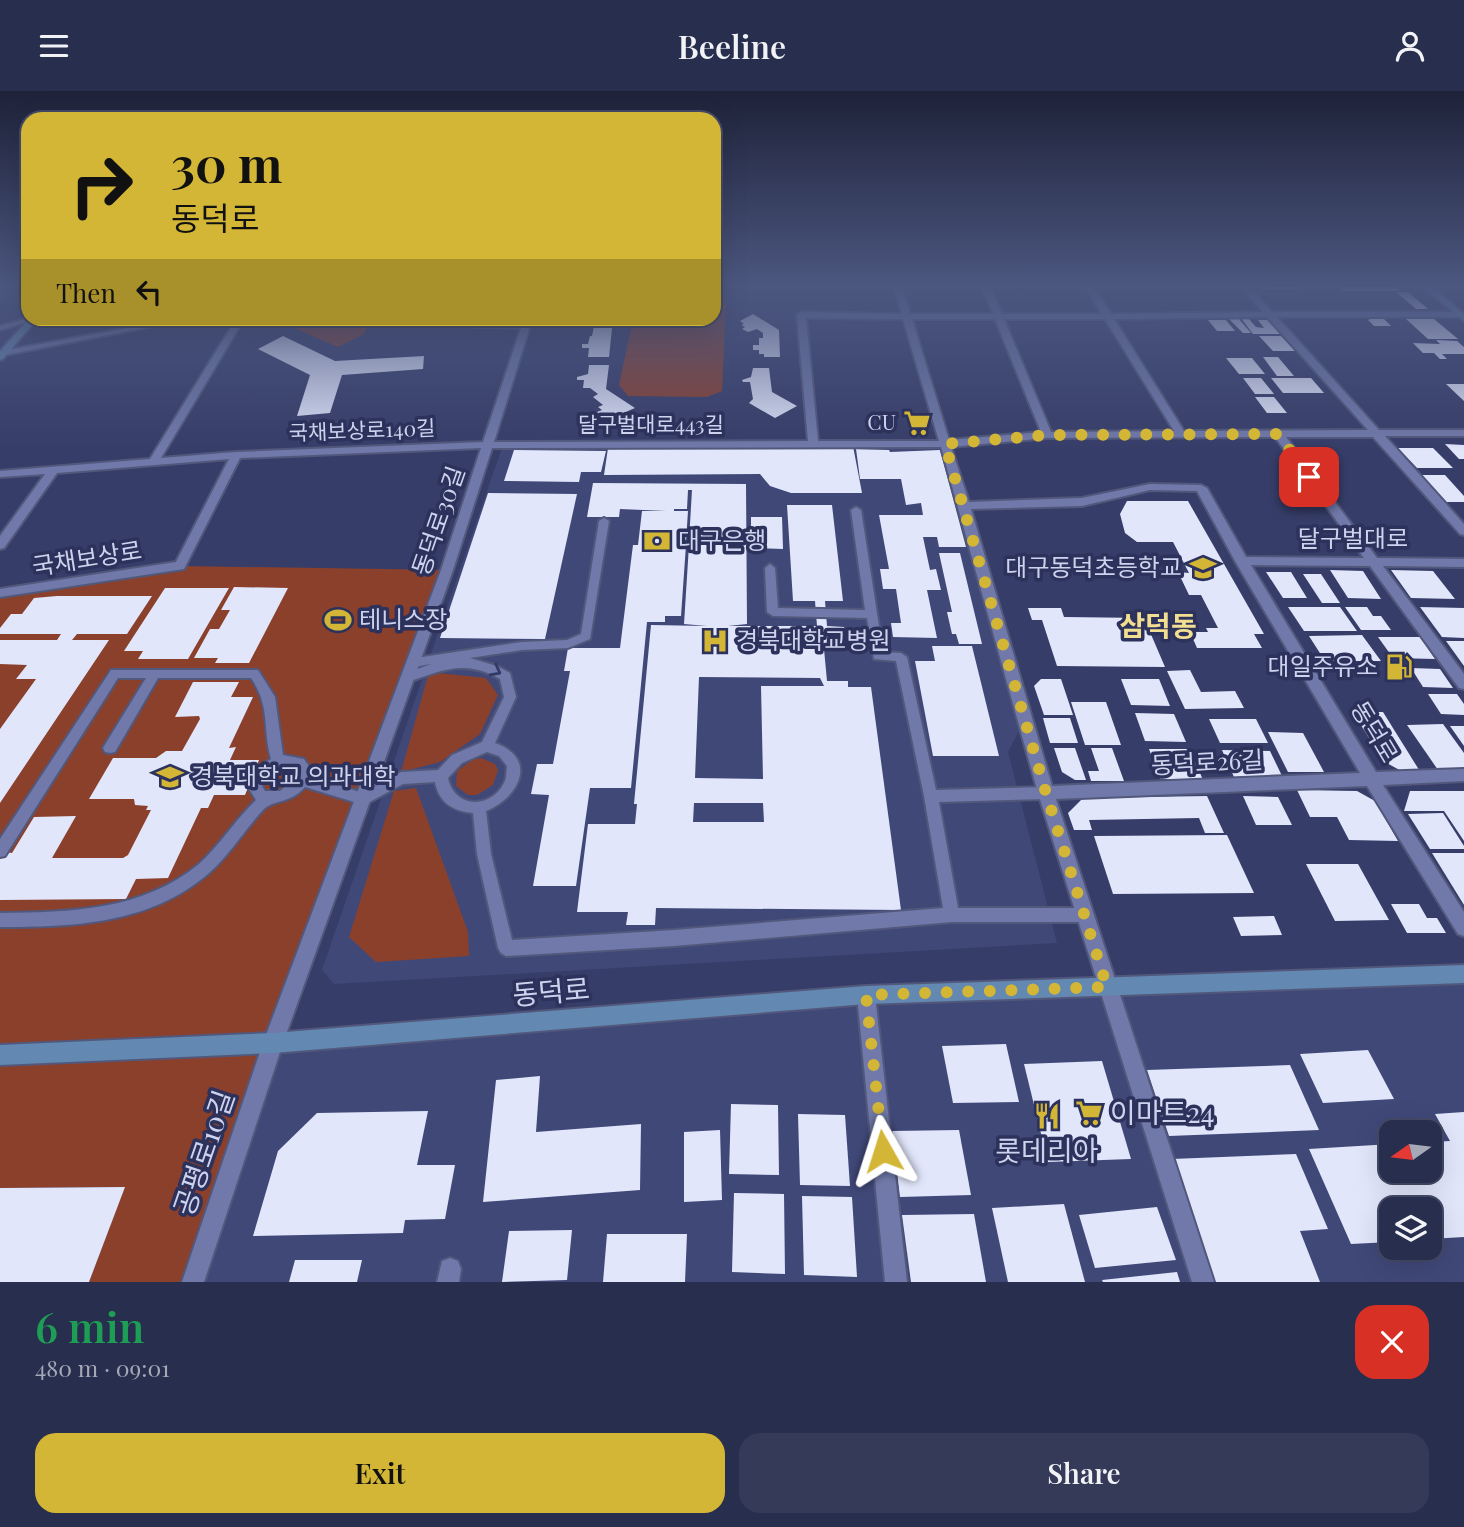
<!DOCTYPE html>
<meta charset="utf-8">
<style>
body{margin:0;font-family:"Playfair Display","Noto Sans KR",serif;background:#343a58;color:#f1f3f6;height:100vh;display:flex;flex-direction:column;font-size:26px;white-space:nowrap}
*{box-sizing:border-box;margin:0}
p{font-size:23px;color:#a5a8b6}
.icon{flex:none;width:38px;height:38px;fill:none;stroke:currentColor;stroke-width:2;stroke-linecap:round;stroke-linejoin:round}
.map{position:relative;height:1191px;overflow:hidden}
.drawer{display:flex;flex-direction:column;background:#282e4e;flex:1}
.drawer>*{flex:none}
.guide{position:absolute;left:21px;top:21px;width:700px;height:214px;border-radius:21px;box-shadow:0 7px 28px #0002,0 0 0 2px #444a66;background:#d3b635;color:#111;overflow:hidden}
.needle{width:46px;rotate:256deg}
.controls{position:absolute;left:1379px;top:1029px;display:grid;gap:14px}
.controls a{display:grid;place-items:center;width:63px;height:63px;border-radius:14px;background:#282e4e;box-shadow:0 7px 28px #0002,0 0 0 2px #444a66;font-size:35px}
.pin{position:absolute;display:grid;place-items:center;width:60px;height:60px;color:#fff;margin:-30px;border-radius:14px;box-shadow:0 4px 10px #0006}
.me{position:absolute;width:77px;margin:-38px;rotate:354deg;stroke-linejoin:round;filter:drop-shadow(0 0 5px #0008)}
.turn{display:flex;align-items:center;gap:24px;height:147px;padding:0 35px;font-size:32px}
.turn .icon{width:91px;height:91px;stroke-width:2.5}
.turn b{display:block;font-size:49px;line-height:60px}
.then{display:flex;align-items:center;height:66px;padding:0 35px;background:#0003;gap:14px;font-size:26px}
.round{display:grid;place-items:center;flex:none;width:74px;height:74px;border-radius:21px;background:#343a58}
.head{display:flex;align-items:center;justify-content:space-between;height:119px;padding:0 35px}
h1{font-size:42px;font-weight:600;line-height:52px;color:#1e9e55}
.action{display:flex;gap:14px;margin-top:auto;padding:14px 35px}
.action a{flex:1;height:80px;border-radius:21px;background:#d3b635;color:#111;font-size:28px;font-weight:600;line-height:80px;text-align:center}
.action a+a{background:#343a58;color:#f1f3f6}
header{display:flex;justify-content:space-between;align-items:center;height:91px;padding:0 35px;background:#282e4e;font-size:32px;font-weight:600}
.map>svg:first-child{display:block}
.built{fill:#404878;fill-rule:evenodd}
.green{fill:#8b402c}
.building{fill:#e1e6fb;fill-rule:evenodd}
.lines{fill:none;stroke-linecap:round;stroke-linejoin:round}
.service-casing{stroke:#52587c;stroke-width:4}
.minor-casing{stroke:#52587c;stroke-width:4}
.secondary-casing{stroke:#52587c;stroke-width:4}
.service{fill:#7079a9;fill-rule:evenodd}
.minor{fill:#7079a9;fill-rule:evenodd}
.secondary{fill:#6388b1;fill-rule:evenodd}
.oneway{stroke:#333964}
.route{stroke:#d3b635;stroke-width:12;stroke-dasharray:0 21.6}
.labels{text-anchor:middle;stroke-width:7;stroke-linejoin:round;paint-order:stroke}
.far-poi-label{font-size:21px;fill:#cdd3ed;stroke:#2c325c;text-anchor:end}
.far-street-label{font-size:21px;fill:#cdd3ed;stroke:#2c325c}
.street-label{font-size:24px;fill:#cdd3ed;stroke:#2c325c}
.poi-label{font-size:24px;fill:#cdd3ed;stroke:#2c325c;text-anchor:start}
.quarter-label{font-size:28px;font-weight:bold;fill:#f2de90;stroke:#2c325c}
.near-street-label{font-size:28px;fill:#cdd3ed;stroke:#2c325c}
.near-poi-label{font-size:28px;fill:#cdd3ed;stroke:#2c325c;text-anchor:start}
</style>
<header><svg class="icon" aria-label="menu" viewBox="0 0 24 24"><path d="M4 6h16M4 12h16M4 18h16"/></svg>Beeline<svg class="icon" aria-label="person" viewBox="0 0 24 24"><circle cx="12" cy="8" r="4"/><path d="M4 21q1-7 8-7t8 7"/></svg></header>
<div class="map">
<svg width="1464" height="1191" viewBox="0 0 1464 1191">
<rect width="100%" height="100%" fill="#363d68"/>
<!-- built -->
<g class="built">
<path d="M504 351 931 352 944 360 968 459 1019 640 1008 661 1057 852 334 893 322 879Z"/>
<path d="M1464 884V1191H187L273 952 866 904ZM1391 1041H1430V1080H1391ZM1391 1118H1430V1157H1391Z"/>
</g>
<!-- green -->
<g class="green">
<path d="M714 203H720L726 209 722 300 707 306 628 305 619 294 633 228H714Z"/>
<path d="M268 228 369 231 364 243 338 256 287 234H256Z"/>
<path d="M180 475 447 479 193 1191H89L124 1096 0 1097V502Z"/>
<path d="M429 581 486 587 498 604 480 643 440 671 401 681Z"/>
<path d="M481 667 495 673 498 679 493 694 477 704H468L456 695 457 680 472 669Z"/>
<path d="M416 697 468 841 469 865 376 871 349 846 394 700Z"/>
</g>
<!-- building -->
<g class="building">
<path d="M1258 193H1297L1302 198H1262Z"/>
<path d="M1335 193H1392L1400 200H1343Z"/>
<path d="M1396 201H1408L1428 218H1416Z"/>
<path d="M753 223 779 239 780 266H764V263H759V259H753V254H759V247H763V242L757 238 748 241 742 238 745 236 741 234 744 233 740 230Z"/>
<path d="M1228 227 1239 228 1251 242H1243Z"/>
<path d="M1241 227 1249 228 1256 236 1264 237 1258 229H1269L1281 243H1253Z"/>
<path d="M1372 227H1383L1391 235H1374L1368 229Z"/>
<path d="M592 228H613L609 266H588L589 257H582V253H588L590 245H592L594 235H585L586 230H592Z"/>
<path d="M1406 228H1434L1458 248H1428Z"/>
<path d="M1208 229H1226L1235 240H1217Z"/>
<path d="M283 245 335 270 424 265 423 278 342 284 330 322 297 325 310 284 258 258Z"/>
<path d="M1259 245H1281L1295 260H1273Z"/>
<path d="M1436 249 1457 250 1464 256V263H1442L1447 268H1440L1434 262H1423L1413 252 1440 253Z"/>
<path d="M1263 266H1278L1294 285H1277Z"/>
<path d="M1226 267H1252L1265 283H1239Z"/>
<path d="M589 274H609L606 298 635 317 616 325 609 322 602 325 597 321 602 319 598 316 603 314 593 306 598 303 590 297H583L584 289H577V286L588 283Z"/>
<path d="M753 277H769L772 301 797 315 775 327 749 312 753 308 750 291H743L742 289 751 286Z"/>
<path d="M1243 287H1261L1274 303H1255Z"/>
<path d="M1271 287H1311L1324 302H1283Z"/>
<path d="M1446 293H1464V310Z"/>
<path d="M1255 306H1274L1287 322H1267Z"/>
<path d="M1445 353 1464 354V368H1459Z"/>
<path d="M853 355 862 402H791L770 395 760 383 604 384 608 357Z"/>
<path d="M1398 357H1433L1453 377H1417Z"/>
<path d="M856 358 889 359 890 361 940 359 966 456H939L937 446H923L930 479 936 478 941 499H927L937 547 893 546 891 532H901L896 498H883L880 478H889L879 424H923L921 412 906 414 901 388H860Z"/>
<path d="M514 359 606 360 601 381H581L579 391 504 390Z"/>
<path d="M1421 384H1445L1464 405V411H1445Z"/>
<path d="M593 392 746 393 747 533 728 535H817L815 510H793L787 414H832L843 510H825L827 535 844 536 846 547H830L831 558H824L827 590H848V596H871L901 819 656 817 655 834H626L628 821H577L588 733H635L637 713H634L651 534 707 535 684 533 689 454H686L681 525H665V531H647L631 697H590L576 795H533L549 704 531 703 537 673H553L570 580H564L568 557H620L633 454H638L642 420H666L620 418 619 426H587ZM688 399H692L689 450H686L688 420H674V418H687ZM699 586 820 587 824 595H761L763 688 695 687ZM694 712H763L764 731H693Z"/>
<path d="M488 402 577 403 545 548 440 547Z"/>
<path d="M1127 410H1188L1264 543H1254L1262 557H1197L1190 541H1208L1206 537H1218L1201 504H1189L1178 481 1189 482 1173 451H1137L1125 442 1120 423Z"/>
<path d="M751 426H782L783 458 751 457Z"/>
<path d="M939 462H960L982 553H959L956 543H952L947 521H952Z"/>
<path d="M1330 479 1363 480 1381 508 1348 507Z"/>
<path d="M1391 479 1433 480 1455 508 1411 507Z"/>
<path d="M1266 481H1291L1307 507H1283Z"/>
<path d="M1303 483H1321L1340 512H1322Z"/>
<path d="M234 496 288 497 249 572H215L218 567H194L210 538H219L230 519H221Z"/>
<path d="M165 497H229L188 568H138L143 560H124Z"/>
<path d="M57 505H152L127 543H77L72 549H109L0 712V638L36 588H16L27 574 0 573V549H57L61 543H0V537L11 523H22L34 507Z"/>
<path d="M1288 516H1340L1357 540H1304Z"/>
<path d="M1345 516H1367L1373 525H1381L1391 539H1361Z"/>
<path d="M1420 516 1464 517V547L1442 546Z"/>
<path d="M1028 517H1061L1064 526 1144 527 1165 576 1057 575 1042 529H1032Z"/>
<path d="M1362 544 1381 570H1325L1309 545Z"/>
<path d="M1378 546H1420L1435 568 1393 567Z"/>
<path d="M1446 550H1464V575Z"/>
<path d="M932 555H972L999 665H933L915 570H935Z"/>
<path d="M1411 577 1440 578 1453 597 1423 596Z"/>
<path d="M1190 579 1201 601 1235 600 1244 617 1185 618 1167 580Z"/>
<path d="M1041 588H1061L1073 624H1044L1034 595Z"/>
<path d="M1121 588H1159L1170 615 1131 614Z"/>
<path d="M193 591H239L231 606H253L229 657 236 656 230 669H259L245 704H214L208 717H201L168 787 136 788 126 808 0 809V768L4 761 12 762 34 726 76 725 52 767H123L128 764 151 719H146L148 715 135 714 134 708H89L113 667H156L166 660H182L200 628 199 625 175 626Z"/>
<path d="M1428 603H1457L1464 613V624L1441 623Z"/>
<path d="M1071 611H1106L1121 654H1085Z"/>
<path d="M1353 621H1383L1421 682H1405L1383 670Z"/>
<path d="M1135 622 1174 623 1186 651 1145 650Z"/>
<path d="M1043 627H1070L1078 652H1050Z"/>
<path d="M1209 628H1256L1268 652H1220Z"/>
<path d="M1443 633 1464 662V679H1438L1407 634Z"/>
<path d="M1450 635H1464V655Z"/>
<path d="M1268 641 1303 642 1324 681H1288Z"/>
<path d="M1054 657H1075L1086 689H1075L1062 681Z"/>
<path d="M1091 657H1112L1124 690H1091L1088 680H1099Z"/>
<path d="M1149 658H1190L1203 689 1160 688Z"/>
<path d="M1222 659 1270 660 1283 687 1234 686Z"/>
<path d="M1297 699 1357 700 1375 710 1398 750 1349 749 1337 726H1310Z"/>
<path d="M1410 700H1464V750L1444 720H1404Z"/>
<path d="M1207 705 1224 742H1205L1199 727 1089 729 1092 739H1074L1068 722 1083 707Z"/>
<path d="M1243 705 1278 706 1292 734H1256Z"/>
<path d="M1443 722 1464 755V758H1430L1408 723Z"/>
<path d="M1227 744 1254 802 1113 803 1094 745Z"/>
<path d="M1432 762H1464V814Z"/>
<path d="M1306 773H1358L1389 829 1335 830Z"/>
<path d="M1391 813H1419L1427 827H1437L1446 842H1407Z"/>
<path d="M1274 825 1282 844 1241 845 1233 826Z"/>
<path d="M1006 953 1019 1011 953 1012 942 955Z"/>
<path d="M1368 959 1394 1008 1323 1012 1300 963Z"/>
<path d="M1102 970 1131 1068 1048 1071 1024 973Z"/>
<path d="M1290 974 1319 1039 1169 1045 1147 979Z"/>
<path d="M540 985 536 1041 641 1033 640 1099 483 1111 496 989Z"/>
<path d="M731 1013 778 1014 779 1084 729 1083Z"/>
<path d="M428 1020 417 1074H455L445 1128 405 1129 403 1142 253 1145 278 1060 317 1022Z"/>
<path d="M1464 1021V1146L1430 1148V1118H1391V1151L1351 1153 1309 1058 1391 1053V1080H1430V1051L1450 1050 1435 1023Z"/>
<path d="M798 1023 845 1024 850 1095 800 1094Z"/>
<path d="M720 1039 722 1109 684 1111V1041Z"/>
<path d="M959 1039 971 1104 900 1106 892 1040Z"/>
<path d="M1296 1063 1328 1138 1300 1140 1320 1191H1214L1172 1068Z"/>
<path d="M125 1096 89 1191H0V1097Z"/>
<path d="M734 1102 784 1103 785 1183 732 1181Z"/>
<path d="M802 1105 852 1106 857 1186 804 1184Z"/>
<path d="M1064 1113 1085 1191H1008L992 1117Z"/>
<path d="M1157 1116 1176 1169 1095 1177 1079 1124Z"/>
<path d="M974 1123 986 1191H911L902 1124Z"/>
<path d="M572 1139 567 1189 502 1191 509 1140Z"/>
<path d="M607 1143H687L685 1191H603Z"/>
<path d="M295 1169H362L357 1191H289Z"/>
<path d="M1177 1181 1180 1191H1103L1102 1189Z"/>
</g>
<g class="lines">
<!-- service casing -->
<g class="service-casing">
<g id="service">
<path d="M28 227 35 229 0 239V235Z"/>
<path d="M856 416 861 419 883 561 901 562 907 566 936 699 1046 696 1051 698 1053 702 1051 706 1046 708 939 711 958 817H1083L1088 819 1091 824 1088 829 1083 831H952L674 855 506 865 501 862 498 857 477 763 473 722C453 720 439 712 435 691L403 693 364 714 305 696C290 713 275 708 264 718 244 739 230 764 208 783 149 833 74 836 0 836V822C70 821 142 820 199 773 220 754 235 729 256 709L248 696C251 682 258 674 271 668 262 636 271 616 251 587H158L115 661 110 662 105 661 103 657 146 587H118L5 765 0 766V748L111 579H258L275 606 283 664 304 668 310 677 309 685 363 702 401 681 438 679 452 664 482 651 504 606 500 588C465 568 443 579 408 591L404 589 402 586 404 583 431 573 413 576 407 571 409 568 522 551 567 549 581 543 599 430 604 427 609 430 590 548 568 557 522 559 470 567 497 575 510 582 516 606 495 652C538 667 520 706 486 720L491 763 512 849 674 839 943 817 924 705 896 570 874 568 867 527 773 525 767 521 765 477 770 473 775 477 778 517 865 519 851 419ZM487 661 499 665 507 675C506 681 507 687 504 692 492 717 455 719 448 687L462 672ZM286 675 296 678 295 687 280 700H265L262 695C265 683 274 677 286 675Z"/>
</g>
</g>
<!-- minor casing -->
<g class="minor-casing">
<g id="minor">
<path d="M893 193H901L910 223H993L981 193H989L1002 223H1102L1084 193H1092L1111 223 1263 221 1238 193H1246L1272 221H1463L1464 223 1460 226H1277L1379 339H1464V345H1385L1464 433V444L1460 443 1373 346H1286L1377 467 1464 468V476L1383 475 1464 583V598L1459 597 1370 475 1251 474 1376 681 1464 678V690L1383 694 1464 821V845L1458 843 1367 695 1056 708 1214 1191H1192L1038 702 941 356 492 357 453 479 283 952 204 1191H182L263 952 441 479 481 357 240 367 184 478 0 506V498L176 471 229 368 57 382 4 457 0 458V445L45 383 0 386V380L150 368 236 228H244L161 367 236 361 483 351 521 237 336 231 332 228 522 232 524 228H532L494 351 808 350 797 224 801 221 902 223ZM1267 226 1368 339 1184 340 1114 228ZM806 227 903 228 939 350H818ZM912 228H995L1041 341 949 349ZM1004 228H1105L1174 340 1051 341ZM1275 346 1364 467 1246 466 1207 397 1201 394 1150 393 1082 407 969 411 951 356 1047 347ZM1150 399 1197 400 1235 470 1360 682 1052 695 971 418 1082 415Z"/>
<path d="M176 228H191L0 265 2 260Z"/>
<path d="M866 895 873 897 875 904 907 1191H885L857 904 859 897Z"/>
<path d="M450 1167 458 1170 461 1178 459 1191H437L442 1170Z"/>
</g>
</g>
<!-- secondary casing -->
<g class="secondary-casing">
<g id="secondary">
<path d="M1419 193H1428L1464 223V230Z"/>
<path d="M1455 193H1464V199Z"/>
<path d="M29 228H37L3 268 0 269V260Z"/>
<path d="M1464 874V892L866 913 273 962 0 974V954L273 942 866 895Z"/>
</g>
</g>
<!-- service -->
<use href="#service" class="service"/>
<!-- minor -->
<use href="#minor" class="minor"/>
<!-- secondary -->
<use href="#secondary" class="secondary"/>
</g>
<!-- one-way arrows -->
<defs><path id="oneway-chevron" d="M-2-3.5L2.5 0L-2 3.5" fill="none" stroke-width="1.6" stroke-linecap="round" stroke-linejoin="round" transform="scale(1.75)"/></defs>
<use class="oneway" href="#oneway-chevron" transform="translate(496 580) rotate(28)"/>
<!-- sky -->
<linearGradient id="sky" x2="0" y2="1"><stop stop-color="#1e2239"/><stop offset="0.54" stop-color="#4c5780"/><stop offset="1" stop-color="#4c5780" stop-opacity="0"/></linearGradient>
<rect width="1464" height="360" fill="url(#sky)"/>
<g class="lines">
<!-- route -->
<path class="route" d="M883 1060 866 904 1107 896 1046 702 945 353 1047 344 1278 343 1309 386"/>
</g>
<!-- icons -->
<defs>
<g id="supermarket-bare" transform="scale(2.1)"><path d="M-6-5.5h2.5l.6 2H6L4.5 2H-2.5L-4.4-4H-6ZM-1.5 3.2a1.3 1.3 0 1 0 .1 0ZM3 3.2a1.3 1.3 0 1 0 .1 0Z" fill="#d3b635" stroke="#2c325c" stroke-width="2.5" paint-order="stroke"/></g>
<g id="bank-bare" transform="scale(2.1)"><path d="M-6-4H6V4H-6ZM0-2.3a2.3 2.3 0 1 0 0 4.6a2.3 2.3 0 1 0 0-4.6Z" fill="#d3b635" stroke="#2c325c" stroke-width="2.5" paint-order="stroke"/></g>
<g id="school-bare" transform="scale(2.1)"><path d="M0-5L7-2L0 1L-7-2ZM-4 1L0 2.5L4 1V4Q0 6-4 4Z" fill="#d3b635" stroke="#2c325c" stroke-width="2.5" paint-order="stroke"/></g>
<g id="stadium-bare" transform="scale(2.1)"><path d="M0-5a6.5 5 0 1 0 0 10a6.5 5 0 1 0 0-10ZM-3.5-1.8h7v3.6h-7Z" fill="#d3b635" stroke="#2c325c" stroke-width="2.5" paint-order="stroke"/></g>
<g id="hospital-bare" transform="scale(2.1)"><path d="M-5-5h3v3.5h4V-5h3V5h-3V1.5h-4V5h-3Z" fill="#d3b635" stroke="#2c325c" stroke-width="2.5" paint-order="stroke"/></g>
<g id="fuel-bare" transform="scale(2.1)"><path d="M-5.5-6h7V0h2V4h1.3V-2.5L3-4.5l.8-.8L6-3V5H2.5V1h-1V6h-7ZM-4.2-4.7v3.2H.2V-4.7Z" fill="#d3b635" stroke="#2c325c" stroke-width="2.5" paint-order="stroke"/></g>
<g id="university-bare" transform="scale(2.1)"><path d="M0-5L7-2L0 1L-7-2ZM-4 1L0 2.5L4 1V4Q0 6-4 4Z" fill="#d3b635" stroke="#2c325c" stroke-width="2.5" paint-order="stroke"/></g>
<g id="restaurant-bare" transform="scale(2.1)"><path d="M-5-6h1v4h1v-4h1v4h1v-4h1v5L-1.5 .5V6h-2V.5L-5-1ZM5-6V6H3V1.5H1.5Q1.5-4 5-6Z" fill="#d3b635" stroke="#2c325c" stroke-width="2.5" paint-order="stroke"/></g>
</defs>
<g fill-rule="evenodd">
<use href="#supermarket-bare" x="917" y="332"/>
<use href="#bank-bare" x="657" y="450"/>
<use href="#school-bare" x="1203" y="477"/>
<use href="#stadium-bare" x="338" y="529"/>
<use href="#hospital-bare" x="715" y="550"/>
<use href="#fuel-bare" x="1399" y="576"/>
<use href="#university-bare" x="170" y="686"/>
<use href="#supermarket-bare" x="1089" y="1022"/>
<use href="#restaurant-bare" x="1047" y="1025"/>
</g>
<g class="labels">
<!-- far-poi labels -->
<g class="far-poi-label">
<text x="896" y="339">CU</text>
</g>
<!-- far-street labels -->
<g class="far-street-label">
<text x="651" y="341">달구벌대로443길</text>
<text transform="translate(362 340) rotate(-2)" y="7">국채보상로140길</text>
</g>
<!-- street labels -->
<g class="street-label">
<text transform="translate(439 430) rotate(-71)" y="8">동덕로30길</text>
<text x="1353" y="456">달구벌대로</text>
<text transform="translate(87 468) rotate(-9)" y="8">국채보상로</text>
<text transform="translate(1374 641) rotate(59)" y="8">동덕로</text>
<text transform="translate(1207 672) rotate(-3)" y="8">동덕로26길</text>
</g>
<!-- poi labels -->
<g class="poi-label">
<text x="678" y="458">대구은행</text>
<text x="1182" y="485" text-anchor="end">대구동덕초등학교</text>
<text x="359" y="537">테니스장</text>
<text x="736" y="558">경북대학교병원</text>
<text x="1378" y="584" text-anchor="end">대일주유소</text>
<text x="191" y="694">경북대학교 의과대학</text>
</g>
<!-- quarter labels -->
<g class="quarter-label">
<text x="1158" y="545">삼덕동</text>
</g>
<!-- near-street labels -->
<g class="near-street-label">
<text transform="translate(551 901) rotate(-5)" y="10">동덕로</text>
<text transform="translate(204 1062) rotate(-71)" y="10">공평로10길</text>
</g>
<!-- near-poi labels -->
<g class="near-poi-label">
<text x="1110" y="1032">이마트24</text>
<text x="1047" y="1070" text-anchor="middle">롯데리아</text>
</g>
</g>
</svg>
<div class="controls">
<a><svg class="needle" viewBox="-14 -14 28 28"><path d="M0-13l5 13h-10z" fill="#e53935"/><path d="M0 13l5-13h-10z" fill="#a5a8b6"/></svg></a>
<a><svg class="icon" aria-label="layers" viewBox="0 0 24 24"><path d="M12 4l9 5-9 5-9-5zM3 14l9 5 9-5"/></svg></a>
</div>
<div class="pin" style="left:1309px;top:386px;background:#d93025"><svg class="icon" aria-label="arrive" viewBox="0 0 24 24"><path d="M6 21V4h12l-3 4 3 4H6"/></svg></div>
<svg class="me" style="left:883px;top:1060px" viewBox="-20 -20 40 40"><path d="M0-17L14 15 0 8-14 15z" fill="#d3b635" stroke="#fff" stroke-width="4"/></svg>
<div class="guide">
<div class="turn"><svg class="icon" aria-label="right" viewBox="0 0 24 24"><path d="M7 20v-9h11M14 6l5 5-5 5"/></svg><div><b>30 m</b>동덕로</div></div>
<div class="then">Then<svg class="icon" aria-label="left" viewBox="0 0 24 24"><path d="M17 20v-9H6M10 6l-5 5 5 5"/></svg></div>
</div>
</div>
<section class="drawer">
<div class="head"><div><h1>6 min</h1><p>480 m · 09:01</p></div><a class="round" style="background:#d93025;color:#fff"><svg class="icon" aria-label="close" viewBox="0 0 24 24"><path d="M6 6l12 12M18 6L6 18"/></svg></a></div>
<div class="action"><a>Exit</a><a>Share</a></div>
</section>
